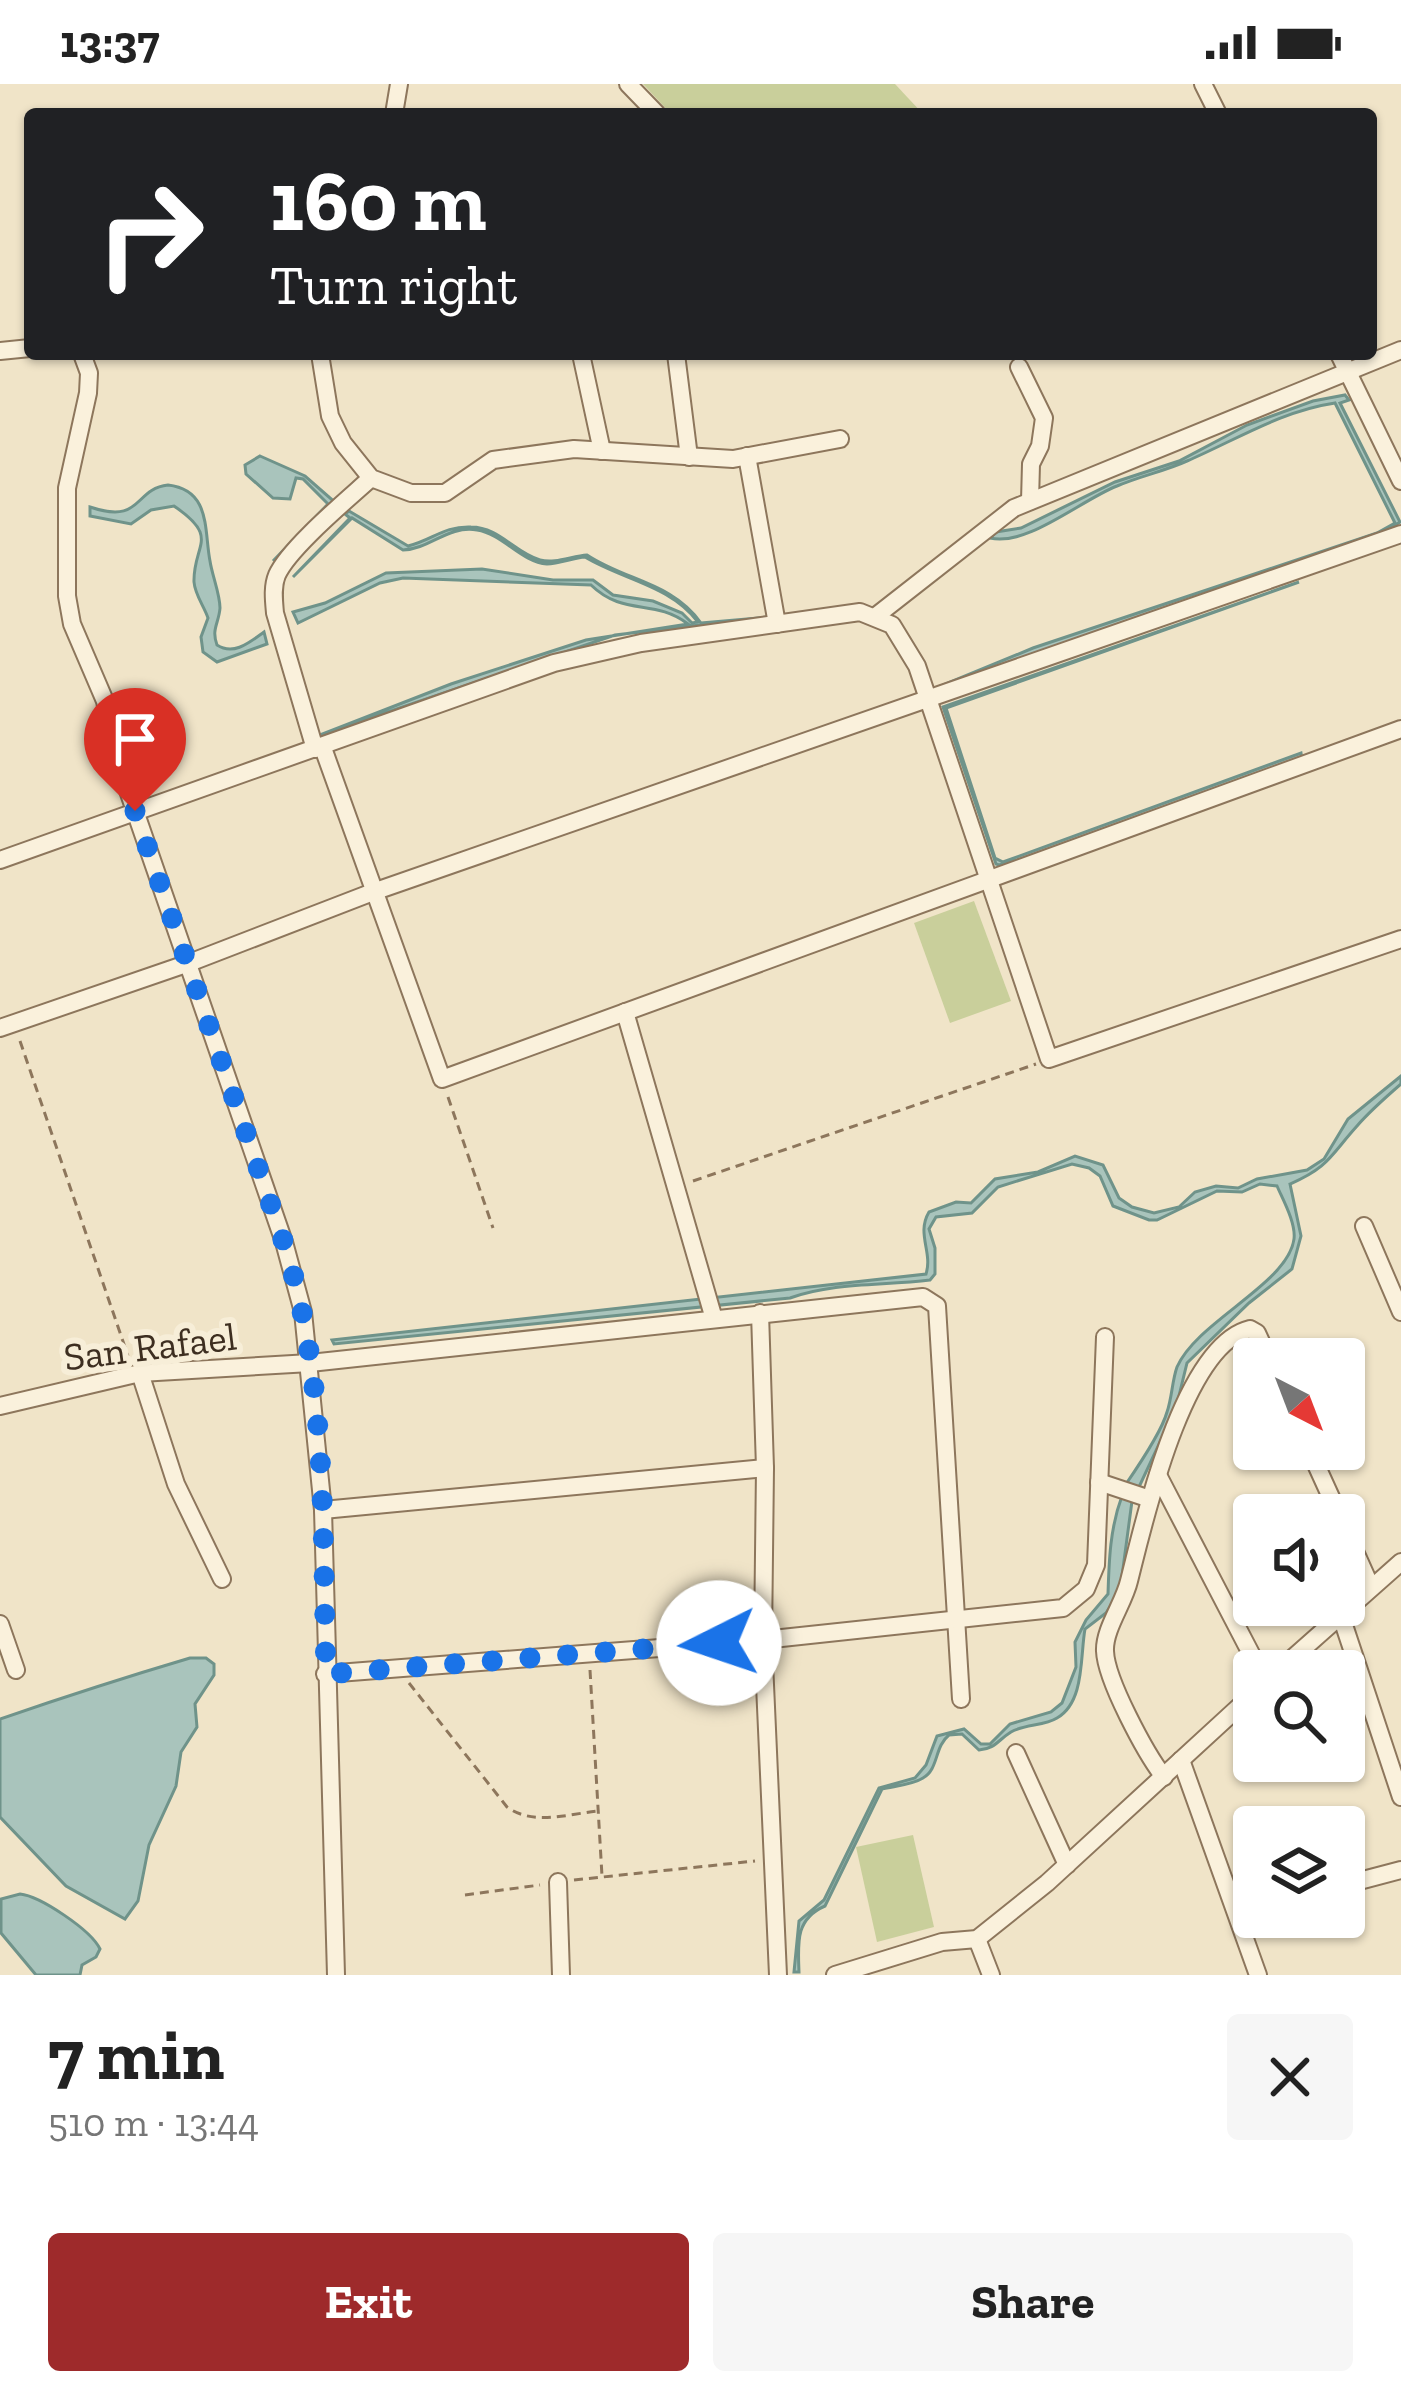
<!DOCTYPE html>
<meta charset="utf-8">
<style>
body{margin:0;font-family:"Zilla Slab",serif;background:#f6f6f6;color:#222;height:100vh;display:flex;flex-direction:column;font-size:45px;white-space:nowrap}
*{box-sizing:border-box;margin:0}
p{font-size:39px;color:#767676}
.icon{flex:none;width:66px;height:66px;fill:none;stroke:currentColor;stroke-width:2;stroke-linecap:round;stroke-linejoin:round}
.map{position:relative;height:1891px;overflow:hidden}
.side{display:flex;flex-direction:column;background:#fff;flex:1}
.side>*{flex:none}
.guide{position:absolute;left:24px;top:24px;width:1353px;height:252px;border-radius:12px;box-shadow:0 3px 9px #0004;background:#202124;color:#fff;overflow:hidden}
.needle{width:78px;rotate:138deg}
.fabs{position:absolute;left:1233px;top:1254px;display:grid;gap:24px}
.fabs a{display:grid;place-items:center;width:132px;height:132px;border-radius:12px;background:#fff;box-shadow:0 3px 9px #0004;font-size:60px}
.pin{position:absolute;display:grid;place-items:center;width:102px;height:102px;color:#fff;margin:-123px -51px;border-radius:50% 50% 50% 0;rotate:-45deg;box-shadow:0 0 12px #0007}
.pin .icon{rotate:45deg}
.me{position:absolute;width:132px;margin:-66px;rotate:266deg;stroke-linejoin:round;filter:drop-shadow(0 0 9px #0008)}
.turn{display:flex;align-items:center;gap:42px;height:252px;padding:0 48px;font-size:54px}
.turn .icon{width:156px;height:156px;stroke-width:2.5}
.turn b{display:block;font-size:84px;line-height:102px}
.round{display:grid;place-items:center;flex:none;width:126px;height:126px;border-radius:12px;background:#f6f6f6}
.overview{display:flex;align-items:center;justify-content:space-between;height:204px;padding:0 48px}
h1{font-size:72px;font-weight:800;line-height:90px}
.button{display:flex;gap:24px;margin-top:auto;padding:24px 48px}
.button a{flex:1;height:138px;border-radius:12px;background:#9e2a2b;color:#fff;font-size:48px;font-weight:800;line-height:138px;text-align:center}
.button a+a{background:#f6f6f6;color:#222}
.status{display:flex;justify-content:space-between;align-items:center;height:84px;padding:0 60px;background:#fff;direction:ltr}
.status svg{height:33px;fill:currentColor}
.map>svg:first-child{display:block}
.green{fill:#c9cf9b}
.water{fill:#a9c4bc;stroke:#6f938a;stroke-width:3}
.lines{fill:none;stroke-linecap:round;stroke-linejoin:round}
.minor-casing{stroke:#8d765c;stroke-width:20}
.path{stroke:#8d765c;stroke-width:3;stroke-dasharray:9 6;stroke-linecap:butt}
.minor{stroke:#faf1dc;stroke-width:16}
.route{stroke:#1a73e8;stroke-width:21;stroke-dasharray:0 37.8}
.labels{text-anchor:middle;stroke-width:12;stroke-linejoin:round;paint-order:stroke}
.street-label{font-size:39px;fill:#3d2e20;stroke:#f7eed8}
</style>
<div class="status"><b>13:37</b><svg viewBox="0 0 49 12"><path d="M0 12V9h3v3zM5 12V6h3v6zM10 12V3h3v9zM15 12V0h3v12zM26 1h20v11H26zM47 4h2v5h-2z"/></svg></div>
<div class="map">
<svg width="1401" height="1891" viewBox="0 0 1401 1891">
<rect width="100%" height="100%" fill="#f0e4c8"/>
<!-- green -->
<g class="green">
<path d="M643 0H895L923 30H671Z"/>
<path d="M974 817 1011 917 950 939 914 839Z"/>
<path d="M913 1751 934 1843 877 1858 856 1763Z"/>
</g>
<!-- water -->
<g class="water">
<path d="M1345 311 1349 316 1340 319 1400 438 1378 452 936 604 1033 564 1377 449 1395 439 1335 319C1281 327 1236 356 1187 377 1165 387 1140 392 1117 402 1081 416 1027 463 990 454L996 448 1021 444 1115 398 1179 377 1247 341 1313 317Z"/>
<path d="M260 372 305 392 337 420 273 477 328 420 303 395 296 394 290 415 273 414 246 390 245 381Z"/>
<path d="M168 401C211 406 204 446 210 477 212 491 220 510 220 524 219 539 211 545 217 561 234 572 250 558 264 548L267 560 217 578 203 568 201 553 208 534C204 522 195 511 194 498 193 460 221 454 174 422L151 426 131 440 90 432V423C143 441 133 405 168 401Z"/>
<path d="M349 427 408 462C433 456 443 442 471 443 499 443 515 469 540 476 555 480 572 472 587 471 626 497 672 498 701 539L769 533 615 551 320 651 451 600 586 556 688 540C654 514 624 533 591 501L403 494 380 499 298 539 293 528 325 519 386 489 482 485 553 496H593L613 511 653 517 682 529 692 539 698 538C670 501 623 496 585 473 573 474 559 480 547 480 521 478 503 450 477 446 448 441 430 465 403 466L352 434 293 493 350 434 345 430Z"/>
<path d="M1299 498 946 624 995 774 1003 778 1301 669 1302 675 1026 774 999 781 996 780 943 623Z"/>
<path d="M1401 992V1000C1386 1013 1370 1027 1357 1042 1330 1072 1329 1083 1290 1100L1301 1152 1292 1185 1249 1219 1187 1279 1176 1324 1139 1403 1126 1400C1137 1384 1162 1346 1167 1328 1172 1314 1172 1297 1177 1283 1197 1237 1288 1200 1294 1155 1296 1139 1283 1116 1277 1102L1260 1100 1242 1108 1217 1107 1157 1136H1149L1113 1122 1100 1092 1089 1084 1072 1080 998 1103 972 1129 936 1133 929 1145 935 1164V1190L930 1196C882 1202 835 1198 790 1214L334 1260 332 1256 926 1190C933 1168 916 1150 929 1128L956 1118 971 1119 995 1095 1038 1088 1075 1072 1103 1081 1119 1114 1132 1123 1154 1129 1179 1123 1195 1108 1216 1102 1238 1104 1257 1095 1307 1086 1324 1075 1348 1035Z"/>
<path d="M1122 1412 1132 1417 1120 1507 1106 1529 1085 1545C1080 1572 1085 1618 1057 1634 1044 1642 1025 1640 1011 1648 998 1656 995 1665 979 1666L962 1650 949 1651C934 1663 939 1685 923 1694 912 1701 894 1702 882 1705L825 1822C795 1835 798 1859 799 1888H794L799 1837 824 1816 879 1704 915 1694 926 1681 937 1652 964 1645 981 1660H990L1010 1640 1051 1628 1062 1619 1076 1583 1075 1558 1086 1536 1108 1510C1109 1477 1110 1444 1122 1412Z"/>
<path d="M190 1574H206L214 1580V1591L195 1620 197 1643 181 1668 176 1702 149 1761 138 1817 125 1835 66 1802 0 1733V1635C64 1613 126 1593 190 1574Z"/>
<path d="M20 1810C40 1812 91 1846 100 1865L96 1873 82 1881 80 1891H36L1 1849V1815Z"/>
</g>
<g class="lines">
<!-- minor casing -->
<g class="minor-casing">
<g id="minor">
<path d="M628 0 657 30"/>
<path d="M1203 0 1218 30"/>
<path d="M394 30 399 0"/>
<path d="M0 267 30 264"/>
<path d="M82 270 89 289 88 309 67 404V512L72 540 105 617 114 666 284 1158 303 1228 323 1426 336 1891"/>
<path d="M320 270 330 332 343 359 371 394 411 409H445L493 376 574 365 733 375 840 355"/>
<path d="M581 270 602 367"/>
<path d="M676 270 689 373"/>
<path d="M1339 270 1401 397"/>
<path d="M1019 283 1044 334 1040 362 1031 380 1030 417"/>
<path d="M747 372 777 540"/>
<path d="M876 532 1014 424 1401 266"/>
<path d="M323 664 442 995 1401 645"/>
<path d="M315 665 275 529C274 517 272 503 277 491 289 464 348 415 371 394"/>
<path d="M0 776 554 579 641 559 860 528 892 541 917 582 1049 975 1401 855"/>
<path d="M625 928 714 1235"/>
<path d="M0 944 189 879 373 808 1401 450"/>
<path d="M1364 1142 1401 1228"/>
<path d="M760 1229 765 1384 763 1556 778 1891"/>
<path d="M140 1289 176 1400 222 1495"/>
<path d="M0 1322 140 1289 310 1279 923 1213 937 1222 961 1615"/>
<path d="M1309 1365 1339 1431"/>
<path d="M1158 1391 1260 1587"/>
<path d="M1099 1398 1150 1415"/>
<path d="M323 1426 765 1384"/>
<path d="M1344 1443 1371 1503"/>
<path d="M1341 1532 1401 1713"/>
<path d="M0 1540 16 1586"/>
<path d="M1278 1587 1401 1478"/>
<path d="M325 1590 763 1556 1063 1524 1086 1505 1096 1481 1105 1253"/>
<path d="M1016 1669 1067 1781"/>
<path d="M1181 1676 1258 1891"/>
<path d="M1164 1693C1146 1670 1106 1596 1105 1567 1104 1545 1124 1519 1129 1497 1144 1438 1183 1261 1250 1245L1257 1249 1269 1275"/>
<path d="M558 1798 561 1891"/>
<path d="M1344 1801 1401 1786"/>
<path d="M977 1855 991 1891"/>
<path d="M835 1891 942 1858 977 1855 1047 1799 1254 1609"/>
</g>
</g>
<!-- path -->
<g class="path">
<path d="M20 957 128 1272"/>
<path d="M448 1013 493 1144"/>
<path d="M693 1097 1036 980"/>
<path d="M590 1586 602 1792"/>
<path d="M409 1599 507 1723C533 1742 568 1730 598 1727"/>
<path d="M574 1796 755 1777"/>
<path d="M465 1811 540 1801"/>
</g>
<!-- minor -->
<use href="#minor" class="minor"/>
</g>
<g class="lines">
<!-- route -->
<path class="route" d="M135 727 284 1159C328 1296 322 1447 326 1590L719 1559"/>
</g>
<g class="labels">
<!-- street labels -->
<g class="street-label">
<text transform="translate(150 1262) rotate(-7)" y="14">San Rafael</text>
</g>
</g>
</svg>
<div class="fabs">
<a><svg class="needle" viewBox="-14 -14 28 28"><path d="M0-13l5 13h-10z" fill="#e53935"/><path d="M0 13l5-13h-10z" fill="#767676"/></svg></a>
<a><svg class="icon" aria-label="sound" viewBox="0 0 24 24"><path d="M4 9h4l5-4v14l-5-4H4zM17 9q2 3 0 6"/></svg></a>
<a><svg class="icon" aria-label="search" viewBox="0 0 24 24"><circle cx="10" cy="10" r="6"/><path d="M15 15l6 6"/></svg></a>
<a><svg class="icon" aria-label="layers" viewBox="0 0 24 24"><path d="M12 4l9 5-9 5-9-5zM3 14l9 5 9-5"/></svg></a>
</div>
<div class="pin" style="left:135px;top:727px;background:#d93025"><svg class="icon" aria-label="arrive" viewBox="0 0 24 24"><path d="M6 21V4h12l-3 4 3 4H6"/></svg></div>
<svg class="me" style="left:719px;top:1559px" viewBox="-20 -20 40 40"><circle r="19" fill="#fff"/><path d="M0-13L10 11 0 6-10 11z" fill="#1a73e8"/></svg>
<div class="guide">
<div class="turn"><svg class="icon" aria-label="right" viewBox="0 0 24 24"><path d="M7 20v-9h11M14 6l5 5-5 5"/></svg><div><b>160 m</b>Turn right</div></div>
</div>
</div>
<section class="side">
<div class="overview"><div><h1>7 min</h1><p>510 m · 13:44</p></div><a class="round"><svg class="icon" aria-label="close" viewBox="0 0 24 24"><path d="M6 6l12 12M18 6L6 18"/></svg></a></div>
<div class="button"><a>Exit</a><a>Share</a></div>
</section>
